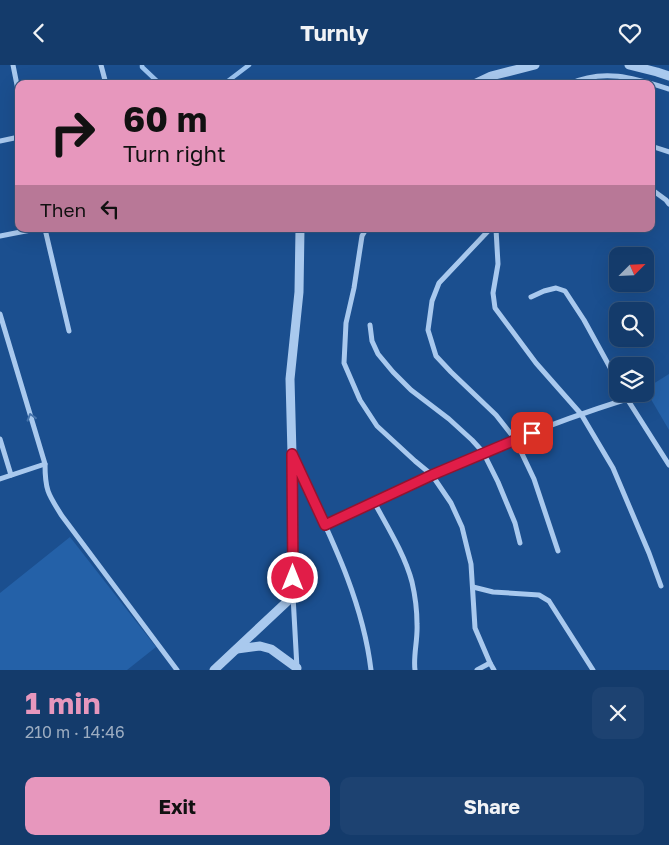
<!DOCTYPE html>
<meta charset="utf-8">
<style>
body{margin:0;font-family:"Golos Text",sans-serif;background:#1d4271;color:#f1f3f6;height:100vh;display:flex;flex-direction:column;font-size:19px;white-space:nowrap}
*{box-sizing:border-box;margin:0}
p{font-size:16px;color:#9dadc1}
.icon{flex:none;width:28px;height:28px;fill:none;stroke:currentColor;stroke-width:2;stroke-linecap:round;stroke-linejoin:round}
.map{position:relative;height:605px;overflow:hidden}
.side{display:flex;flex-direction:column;background:#143b6b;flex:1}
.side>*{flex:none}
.banner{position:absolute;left:15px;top:15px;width:640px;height:152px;border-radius:10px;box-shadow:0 5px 20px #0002,0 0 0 1px #33557e;background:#e797bd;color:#111;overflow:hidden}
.needle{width:32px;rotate:66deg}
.fabs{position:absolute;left:609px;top:182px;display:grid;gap:10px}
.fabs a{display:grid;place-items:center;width:45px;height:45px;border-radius:10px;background:#143b6b;box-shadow:0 5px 20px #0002,0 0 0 1px #33557e;font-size:25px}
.pin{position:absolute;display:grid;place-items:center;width:42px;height:42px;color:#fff;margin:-21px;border-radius:10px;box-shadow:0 2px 8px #0006}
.me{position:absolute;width:55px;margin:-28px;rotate:0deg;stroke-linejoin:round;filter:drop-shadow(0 0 4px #0008)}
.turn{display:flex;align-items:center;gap:18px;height:105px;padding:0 25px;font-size:22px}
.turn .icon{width:65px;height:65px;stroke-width:2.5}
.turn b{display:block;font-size:35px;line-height:42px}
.then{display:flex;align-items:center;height:48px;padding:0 25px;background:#0003;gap:10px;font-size:19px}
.round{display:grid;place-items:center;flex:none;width:52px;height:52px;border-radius:10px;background:#1d4271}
.overview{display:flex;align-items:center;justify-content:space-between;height:85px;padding:0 25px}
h1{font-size:30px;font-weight:700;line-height:38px;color:#e797bd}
.cta{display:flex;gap:10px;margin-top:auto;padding:10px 25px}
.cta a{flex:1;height:58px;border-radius:10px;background:#e797bd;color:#111;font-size:20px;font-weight:700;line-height:58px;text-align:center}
.cta a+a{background:#1d4271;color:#f1f3f6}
header{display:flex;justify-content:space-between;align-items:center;height:65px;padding:0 25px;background:#143b6b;font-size:22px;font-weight:700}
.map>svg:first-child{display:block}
.green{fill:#2461a8}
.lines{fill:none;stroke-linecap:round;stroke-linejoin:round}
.stream{stroke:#9cc4f0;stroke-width:4.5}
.minor{stroke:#a9c9ee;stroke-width:5}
.tertiary{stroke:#a9c9ee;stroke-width:9}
.oneway{stroke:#4674ac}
.route-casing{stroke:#92132f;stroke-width:12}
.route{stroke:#e11d48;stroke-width:9}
</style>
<header><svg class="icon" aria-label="back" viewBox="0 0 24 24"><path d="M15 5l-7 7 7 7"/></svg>Turnly<svg class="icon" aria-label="heart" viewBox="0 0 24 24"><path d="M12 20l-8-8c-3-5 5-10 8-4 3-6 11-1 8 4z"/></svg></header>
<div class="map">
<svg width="669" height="605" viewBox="0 0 669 605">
<rect width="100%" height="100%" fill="#1b4f8f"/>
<!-- green -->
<g class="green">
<path d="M669 309V365L645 324Z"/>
<path d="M70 472 156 582 127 605H0V528Z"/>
</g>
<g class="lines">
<!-- stream -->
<g class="stream">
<path d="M142 0V2L160 19"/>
<path d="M224 19 249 0"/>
</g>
<!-- minor -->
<g class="minor">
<path d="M13 0 19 30"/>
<path d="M101 0 106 19"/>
<path d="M569 19C604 3 634 13 669 24"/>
<path d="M0 76 19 72"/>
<path d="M651 81 669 87"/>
<path d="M651 124 666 135 669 139"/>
<path d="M45 164 69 266"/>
<path d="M366 164 362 171 354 223 346 258 344 298 360 335 377 361 415 396 432 410 451 438 462 462 471 499 475 563 490 598 494 605"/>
<path d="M490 164 439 218 432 236 428 265 436 291 451 307 496 350 515 374 534 414 558 486"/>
<path d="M496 164 498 199 493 228 495 243 536 298 581 349 613 403 649 488 661 521"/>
<path d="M0 171 36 164"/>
<path d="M531 232 544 226 556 223 565 226 584 255 618 317"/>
<path d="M0 249 45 399C45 425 48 429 62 451L177 605"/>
<path d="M370 260 372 276 378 289 393 307 411 325 449 354 472 375 483 387 498 417 515 458 520 478"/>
<path d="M624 329 669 400"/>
<path d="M0 374 11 410"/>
<path d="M294 393C325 461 362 529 371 605"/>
<path d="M0 414 45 399"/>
<path d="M374 437C387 461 405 490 412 517 415 530 417 545 417 559 418 574 413 591 415 605"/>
<path d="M325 460C388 430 451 399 516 374 552 359 589 346 627 334"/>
<path d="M473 522 493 527 539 530 549 536 593 605"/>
<path d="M293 531 297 603"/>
<path d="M477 605 490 598"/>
</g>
<!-- tertiary -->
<g class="tertiary">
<path d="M629 0 657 7 669 11"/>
<path d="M474 19 491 11 535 0"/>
<path d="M237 584 260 581 271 584 297 603"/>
<path d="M214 605 293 531 292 389 290 314 299 227 300 164"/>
</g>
</g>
<!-- one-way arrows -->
<defs><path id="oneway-chevron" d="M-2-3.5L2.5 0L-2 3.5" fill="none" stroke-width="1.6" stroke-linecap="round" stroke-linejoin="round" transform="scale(1.25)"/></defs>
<use class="oneway" href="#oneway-chevron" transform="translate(31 352) rotate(-107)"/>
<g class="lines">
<!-- route casing -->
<g class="route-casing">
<path id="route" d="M293 513 292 389 325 460 432 410 532 368"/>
</g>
<!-- route -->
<use href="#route" class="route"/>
</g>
</svg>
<div class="fabs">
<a><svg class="needle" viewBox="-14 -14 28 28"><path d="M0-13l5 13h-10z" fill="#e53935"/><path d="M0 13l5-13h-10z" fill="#9dadc1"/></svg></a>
<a><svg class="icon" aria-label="search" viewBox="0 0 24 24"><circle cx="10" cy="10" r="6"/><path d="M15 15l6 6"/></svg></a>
<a><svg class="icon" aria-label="layers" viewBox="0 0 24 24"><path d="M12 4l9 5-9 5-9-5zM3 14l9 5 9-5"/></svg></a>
</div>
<div class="pin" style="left:532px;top:368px;background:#d93025"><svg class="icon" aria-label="arrive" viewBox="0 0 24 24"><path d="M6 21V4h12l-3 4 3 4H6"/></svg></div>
<svg class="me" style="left:293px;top:513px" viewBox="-20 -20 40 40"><circle r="17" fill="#e11d48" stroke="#fff" stroke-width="3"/><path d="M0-11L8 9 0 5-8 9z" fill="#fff"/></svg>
<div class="banner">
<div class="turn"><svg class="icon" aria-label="right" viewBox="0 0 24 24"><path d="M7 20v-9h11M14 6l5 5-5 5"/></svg><div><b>60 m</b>Turn right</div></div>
<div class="then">Then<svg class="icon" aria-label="left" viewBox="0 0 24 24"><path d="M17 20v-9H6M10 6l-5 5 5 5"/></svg></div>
</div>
</div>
<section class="side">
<div class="overview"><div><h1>1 min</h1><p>210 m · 14:46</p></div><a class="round"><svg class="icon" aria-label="close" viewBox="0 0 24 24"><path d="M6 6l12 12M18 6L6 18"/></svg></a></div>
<div class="cta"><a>Exit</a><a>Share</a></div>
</section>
